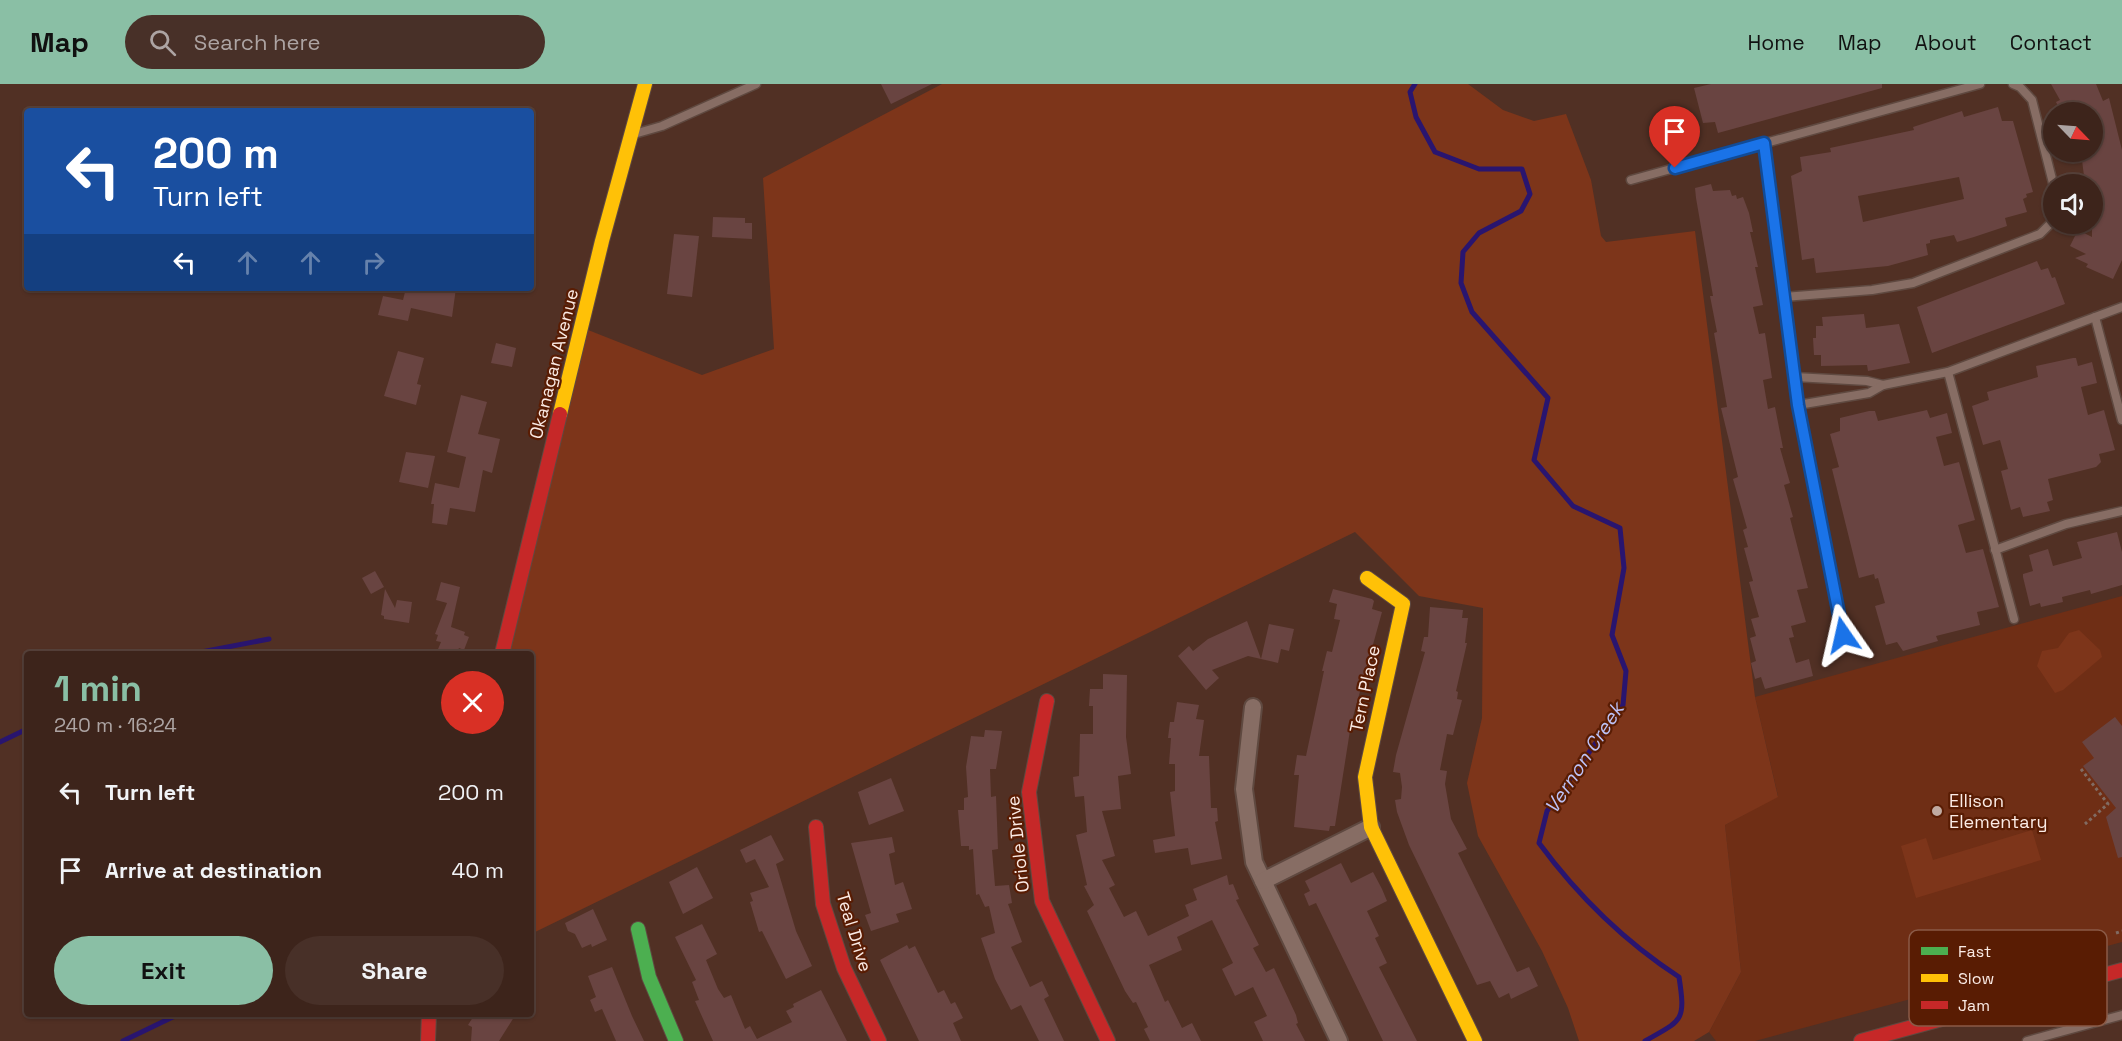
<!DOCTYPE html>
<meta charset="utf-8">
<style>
body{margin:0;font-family:"Space Grotesk",sans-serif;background:#483028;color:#f1f3f6;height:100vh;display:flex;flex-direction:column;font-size:22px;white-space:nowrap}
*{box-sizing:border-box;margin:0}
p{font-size:20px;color:#ada4a3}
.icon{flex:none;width:33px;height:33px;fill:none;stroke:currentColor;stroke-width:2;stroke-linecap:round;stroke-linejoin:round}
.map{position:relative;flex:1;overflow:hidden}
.side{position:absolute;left:24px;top:567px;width:510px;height:366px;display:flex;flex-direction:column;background:#3d241b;border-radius:6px;box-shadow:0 2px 4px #0004,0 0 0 2px #56413a}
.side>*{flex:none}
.banner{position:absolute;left:24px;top:24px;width:510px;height:183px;border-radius:6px;box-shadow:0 2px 4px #0004,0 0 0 2px #56413a;background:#1a4fa0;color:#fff;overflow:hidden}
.needle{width:39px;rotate:115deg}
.fabs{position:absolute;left:2043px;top:18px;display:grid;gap:12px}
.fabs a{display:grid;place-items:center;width:60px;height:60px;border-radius:50%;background:#3d241b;box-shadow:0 2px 4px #0004,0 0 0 2px #56413a;font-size:30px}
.pin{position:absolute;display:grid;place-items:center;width:51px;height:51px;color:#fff;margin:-62px -26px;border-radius:50% 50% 50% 0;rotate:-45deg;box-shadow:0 0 6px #0007}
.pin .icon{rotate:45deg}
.me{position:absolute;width:66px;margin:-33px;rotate:349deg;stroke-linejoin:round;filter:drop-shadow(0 0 4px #0008)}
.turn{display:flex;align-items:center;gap:21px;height:126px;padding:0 30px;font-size:27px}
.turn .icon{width:78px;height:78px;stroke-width:2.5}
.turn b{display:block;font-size:42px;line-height:51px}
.lanes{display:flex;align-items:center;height:57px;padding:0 30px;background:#0003;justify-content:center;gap:30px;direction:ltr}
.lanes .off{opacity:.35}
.round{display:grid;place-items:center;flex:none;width:63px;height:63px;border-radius:32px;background:#483028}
.headline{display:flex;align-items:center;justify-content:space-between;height:102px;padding:0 30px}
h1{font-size:36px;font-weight:800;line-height:45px;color:#8abfa5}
.action{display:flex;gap:12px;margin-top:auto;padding:12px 30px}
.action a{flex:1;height:69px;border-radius:36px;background:#8abfa5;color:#111;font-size:24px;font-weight:800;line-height:69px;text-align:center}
.action a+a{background:#483028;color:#f1f3f6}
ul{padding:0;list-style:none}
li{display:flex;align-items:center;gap:18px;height:78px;padding:0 30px}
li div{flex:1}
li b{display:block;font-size:22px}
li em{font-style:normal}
header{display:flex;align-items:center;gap:36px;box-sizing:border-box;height:84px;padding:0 30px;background:#8abfa5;color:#111}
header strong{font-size:28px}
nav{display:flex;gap:33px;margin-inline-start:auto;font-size:21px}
.search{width:420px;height:54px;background:#483028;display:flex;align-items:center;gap:15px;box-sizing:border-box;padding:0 21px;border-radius:33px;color:#ada4a3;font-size:22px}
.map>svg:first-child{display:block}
.built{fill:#6f2e15}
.green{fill:#7d351a}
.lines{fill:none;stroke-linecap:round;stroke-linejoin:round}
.stream{stroke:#29156f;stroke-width:5}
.building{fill:#694441;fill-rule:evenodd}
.lane-casing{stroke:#5f4940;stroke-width:11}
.street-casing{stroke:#5f4940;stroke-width:20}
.fast-casing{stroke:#5f4940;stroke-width:16}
.slow-casing{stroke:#5f4940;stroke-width:16}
.jam-casing{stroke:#5f4940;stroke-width:16}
.path{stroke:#816b62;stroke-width:3;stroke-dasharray:3 3;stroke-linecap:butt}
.lane{stroke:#876d64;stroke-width:8}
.street{stroke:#876d64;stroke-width:16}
.fast{stroke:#4caf50;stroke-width:14}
.slow{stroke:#ffc107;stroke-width:14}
.jam{stroke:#c62828;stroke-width:14}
.route-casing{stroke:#114b97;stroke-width:15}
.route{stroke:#1a73e8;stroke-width:10}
.poi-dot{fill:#c0aaa1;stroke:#591c03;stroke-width:2}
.labels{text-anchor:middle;stroke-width:4.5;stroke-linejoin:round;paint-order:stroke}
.street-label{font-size:18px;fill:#fbebe5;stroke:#591c03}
.poi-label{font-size:18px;fill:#fbebe5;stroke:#591c03;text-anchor:start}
.water-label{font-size:20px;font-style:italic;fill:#bdc2f6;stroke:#591c03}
.key{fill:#591c03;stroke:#8a5a47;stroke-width:1.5}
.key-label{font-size:16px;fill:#fbebe5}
</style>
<header>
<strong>Map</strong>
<div class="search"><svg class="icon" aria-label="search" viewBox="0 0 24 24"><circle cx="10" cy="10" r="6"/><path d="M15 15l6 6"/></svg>Search here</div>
<nav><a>Home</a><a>Map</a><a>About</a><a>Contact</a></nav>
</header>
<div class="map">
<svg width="2122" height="957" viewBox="0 0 2122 957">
<rect width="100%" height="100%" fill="#513024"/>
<!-- built -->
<path class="built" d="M2122 512V858L1755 957H1716L1709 948 1741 888 1725 741 1778 712 1755 613Z"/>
<!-- green -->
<g class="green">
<path d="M942 0H1468L1503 26 1534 37 1566 30 1591 96 1601 152 1606 158 1695 147 1755 613 1778 713 1725 741 1741 888 1709 948 1694 957H1579L1568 924 1542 867 1478 752 1467 699 1482 634 1483 524 1419 512 1355 448 531 850V570H503L583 244 702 291 774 265 763 94Z"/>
<path d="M2079 546 2100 566 2102 573 2063 606 2055 609 2037 582 2042 567 2058 564 2069 549Z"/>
<path d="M2032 746 2041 776 1916 814 1901 762 1926 754 1933 776Z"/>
</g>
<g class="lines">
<!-- stream -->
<g class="stream">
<path d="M1415 0 1410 8 1416 33 1435 68 1479 85H1522L1530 110 1521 127 1479 149 1463 168 1461 199 1472 228 1548 314 1534 376 1573 422 1620 444 1624 484 1612 551 1626 587 1623 621 1547 727 1539 759C1578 812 1624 857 1679 893 1686 938 1682 936 1645 957"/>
<path d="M191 570 269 555"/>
<path d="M0 658 27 645"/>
<path d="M123 957 179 930"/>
</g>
</g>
<!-- building -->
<g class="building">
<path d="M881 0H932L891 20Z"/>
<path d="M1711 0H1882V4L1718 49 1715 38 1703 39 1694 4Z"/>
<path d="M2051 0H2096L2103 17 2109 14 2122 66V176L2113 195 2086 183 2088 180 2075 174 2086 170 2070 162 2078 146 2092 153V100H2085L2081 68H2092V28H2061L2056 18 2060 16Z"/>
<path d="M1998 23 2002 37H2013L2033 108 2026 110 2027 113 2023 115 2027 128 2005 134 2007 142 1974 153 1957 158 1954 151 1930 156V159L1926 160 1928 171 1888 182 1816 189 1814 174 1802 176 1791 92 1802 87 1800 73 1831 68 1830 64 1914 46 1913 43 1962 27 1964 33ZM1959 93 1964 115 1863 138 1858 112Z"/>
<path d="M1711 100 1713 107 1730 106 1732 112 1736 111 1737 115 1743 113 1749 129 1753 148H1750L1758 183H1755L1763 221 1753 223 1759 250 1765 249 1772 294 1763 296 1768 325 1775 323 1783 364H1780L1790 399 1784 401 1793 433 1790 434 1808 504 1797 506 1806 538 1791 542 1794 553 1789 554 1796 579 1809 575 1813 592 1765 605 1761 593 1755 595 1751 579 1756 577 1750 554 1756 552 1751 535 1759 533 1749 498 1753 497 1744 464 1748 463 1743 446 1747 444 1733 395 1738 393 1721 324 1727 323 1714 249 1717 248 1710 212H1713L1696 114 1695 104Z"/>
<path d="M713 133 745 134V139H752V155L712 153Z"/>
<path d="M674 150 699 152 692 213 667 210Z"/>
<path d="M2037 177 2041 186 2048 184 2052 194 2055 193 2065 220 1932 269 1917 223Z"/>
<path d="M406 204 439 209 440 204H456L452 233 411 224 408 237 378 231 383 212 403 216Z"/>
<path d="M1864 230 1866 244 1899 240 1910 279 1868 287 1867 281 1821 282V271H1814L1813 254H1816V242H1823L1822 233Z"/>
<path d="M496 259 516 264 512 283 491 279Z"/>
<path d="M398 267 424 274 417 300 421 301 416 321 384 312Z"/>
<path d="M2073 274H2076L2078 282 2092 278 2097 299 2081 303 2088 331 2104 326 2115 366 2099 370 2101 378 2096 383 2048 395 2053 416 2047 418 2050 427 2023 433 2020 423 2011 426 2001 387 2008 385 2000 356 1983 361 1972 322 1989 316 1987 308 2038 293 2036 282Z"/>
<path d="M461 311 487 318 478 350 500 355 492 389 483 386 475 428 450 424 447 441 432 439 434 420H431L435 399 459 404 466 373 447 368Z"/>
<path d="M1927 326 1930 334 1947 329 1952 349 1936 353 1944 382 1959 378 1975 436 1958 441 1966 469 1983 465 1999 523 1977 528 1980 541 1936 552 1938 557 1903 567 1897 558 1886 561 1875 522 1885 519 1878 494 1875 495 1874 490 1859 494 1832 385 1839 383 1830 350 1840 347V334L1869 327H1875L1878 337Z"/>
<path d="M406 368 435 372 428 404 399 398Z"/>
<path d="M2117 448 2122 468V501L2091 510 2090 506 2062 513 2063 518 2041 523 2040 519 2030 522 2023 493V490L2033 487 2029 471 2048 465 2053 482 2082 474 2077 458Z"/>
<path d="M375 487 384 503 371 510 362 494Z"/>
<path d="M441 498 460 503 451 543 465 548 464 551 469 553 464 566 459 564 456 570H436L441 558 436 557 438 551 435 550 447 519 436 516Z"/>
<path d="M385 505 395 524 397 516 412 518 409 539 384 535V532L381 531Z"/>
<path d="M1333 505 1372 515 1374 517 1372 525 1382 528 1351 640 1335 742H1330L1329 747 1294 743 1299 691H1294L1297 671 1306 672 1324 587H1322L1327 567 1332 568 1340 536 1334 535 1337 520 1329 518Z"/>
<path d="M1430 523 1463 526 1462 534H1468L1465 559H1467L1456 607 1458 608 1457 615 1462 616 1453 651 1447 650 1440 686 1447 687 1445 700 1451 735 1467 765 1458 769 1517 888 1529 883 1538 902 1511 915 1509 909 1499 914 1490 897 1477 901 1409 761 1397 728 1395 716 1401 715 1402 703 1400 689 1393 688 1396 671 1425 568 1421 567 1424 553H1428Z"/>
<path d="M1247 537 1261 575 1248 572 1212 586 1219 594 1206 606 1178 572 1189 562 1193 567 1208 555Z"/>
<path d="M1269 540 1294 545 1289 567 1281 565 1278 579 1261 575Z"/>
<path d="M1103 590 1127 591 1126 653 1131 690 1118 692 1121 725 1102 727 1115 772 1102 776 1115 801 1109 804 1124 833 1136 827 1148 852 1189 832 1185 821 1197 816 1193 805 1227 791 1229 801 1233 800 1239 815 1236 816 1259 861 1253 864 1266 888 1274 884 1296 931 1298 939 1296 940 1305 957H1263L1254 938 1267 932 1253 903 1235 912 1222 885 1233 879 1212 836 1177 853 1182 866 1149 881 1165 918 1168 916 1182 944 1192 939 1201 957H1150L1144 945 1148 943 1136 918 1133 919 1125 907 1087 827 1094 821 1084 802 1087 801 1076 751 1087 748 1084 712 1075 713 1073 693 1079 692 1080 650H1093V622H1089L1090 605H1103Z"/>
<path d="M1177 618 1199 621 1196 635 1204 636 1199 672H1209L1211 724H1217L1218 737 1215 738 1222 775 1191 781 1188 764 1155 769 1153 756 1175 752 1170 708 1175 707V680H1169L1171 654H1168L1170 638H1174Z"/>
<path d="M2115 633 2122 642V773L2118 774 2106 733 2116 724 2083 682 2094 674 2082 658Z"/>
<path d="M985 646 1002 647 996 685H990L991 713 996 712 998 765 992 766 995 802 1009 801 1012 819 1008 820 1022 858 1011 863 1030 903 1042 897 1049 912 1044 915 1064 957H1039L1021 921 1011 926 995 895 981 854 995 849 989 822 985 823 979 810 976 811 973 765 969 766V762H961L958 726H964V714L968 713 966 683 971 652 984 653Z"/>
<path d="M891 694 904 727 869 741 858 708Z"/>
<path d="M771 751 784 776 776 780 796 847 812 882 786 895 762 847 759 848 750 818 753 817 750 809 769 803 755 775 746 779 740 766Z"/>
<path d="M892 753 895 768 889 770 895 801 903 798 912 825 896 830 899 838 871 847 865 831 871 829 851 759Z"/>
<path d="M1341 779 1351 799 1373 788 1382 805 1387 817 1367 827 1379 852 1375 854 1387 879 1379 883 1417 957H1383L1316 819 1309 822 1304 810 1310 807 1305 797Z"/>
<path d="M697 783 713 814 683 830 669 798Z"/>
<path d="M593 825 607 856 592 863 591 860 582 864 575 850 568 847 565 839Z"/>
<path d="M702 840 717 870 706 876 718 905 724 914 731 911 745 945 750 942 757 955 792 938 786 927 794 923 793 920 821 906 847 957H713L695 917 699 916 692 898 696 896 675 853Z"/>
<path d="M907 861 909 865 915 862 938 909 944 906 951 920 955 918 963 934 953 939 961 957H919L880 876Z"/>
<path d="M612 883 632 932 644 957H616L602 925 595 928 590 916 596 913 588 892Z"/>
<path d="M475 930H516L499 957H471L472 943 468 941Z"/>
</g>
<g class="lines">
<!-- lane casing -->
<g class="lane-casing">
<g id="lane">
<path d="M2013 0 2020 3 2032 16 2054 103"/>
<path d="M634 50 662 42 756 0"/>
<path d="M1764 59 1798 321 1843 551"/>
<path d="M1631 96 1980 0"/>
<path d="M1784 213 1872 206 1913 199 2040 150 2054 136"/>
<path d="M2095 233 2122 336"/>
<path d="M1948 288 2014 535"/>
<path d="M1795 293 1867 297 1883 301"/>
<path d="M1798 321 1869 309 1883 301 1948 288 2122 223"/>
<path d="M1995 466 2066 440 2122 427"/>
<path d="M2027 957 2122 931"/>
</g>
</g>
<!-- street casing -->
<g class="street-casing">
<g id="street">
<path d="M1253 623 1244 705 1254 778 1339 957"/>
<path d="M1263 797 1371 743"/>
</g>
</g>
<!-- fast casing -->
<g class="fast-casing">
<path id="fast" d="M638 845 649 893 676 957"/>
</g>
<!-- slow casing -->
<g class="slow-casing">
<g id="slow">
<path d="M560 330 602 157 645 0"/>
<path d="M1367 494 1403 520 1365 693 1371 743 1475 957"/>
</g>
</g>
<!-- jam casing -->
<g class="jam-casing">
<g id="jam">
<path d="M502 570 560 330"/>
<path d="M1047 617 1029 708 1042 817 1108 957"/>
<path d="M816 743 823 820 844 884 879 957"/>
<path d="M428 957 429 930"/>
<path d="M1861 957 2122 886"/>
</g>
</g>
<!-- path -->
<g class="path">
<path d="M2081 685 2108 720 2085 740"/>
<path d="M2116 849 2122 847"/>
</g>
<!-- lane -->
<use href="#lane" class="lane"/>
<!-- street -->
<use href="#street" class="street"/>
<!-- fast -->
<use href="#fast" class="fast"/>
<!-- slow -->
<use href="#slow" class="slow"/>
<!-- jam -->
<use href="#jam" class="jam"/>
</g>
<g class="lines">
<!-- route casing -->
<g class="route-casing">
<path id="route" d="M1675 84 1764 59 1798 321 1843 551"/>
</g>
<!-- route -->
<use href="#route" class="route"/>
</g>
<!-- markers -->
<circle class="poi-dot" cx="1937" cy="727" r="6"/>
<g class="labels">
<!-- street labels -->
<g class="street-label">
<text transform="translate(554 280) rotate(-76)" y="6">Okanagan Avenue</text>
<text transform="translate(1365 605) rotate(-78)" y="6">Tern Place</text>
<text transform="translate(1018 760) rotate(-96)" y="6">Oriole Drive</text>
<text transform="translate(854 848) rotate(73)" y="6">Teal Drive</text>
</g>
<!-- poi labels -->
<g class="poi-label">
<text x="1949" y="723">Ellison<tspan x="1949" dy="21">Elementary</tspan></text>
</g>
<!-- water labels -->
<g class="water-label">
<text transform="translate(1584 674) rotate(-57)" y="7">Vernon Creek</text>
</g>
</g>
<!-- legend -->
<rect x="1909" y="846" width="198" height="96" rx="9" class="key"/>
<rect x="1921" y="863" width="27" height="8" fill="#4caf50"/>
<rect x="1921" y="890" width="27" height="8" fill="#ffc107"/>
<rect x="1921" y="917" width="27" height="8" fill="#c62828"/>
<g class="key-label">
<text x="1958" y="873">Fast</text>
<text x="1958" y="900">Slow</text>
<text x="1958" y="927">Jam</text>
</g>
</svg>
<div class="fabs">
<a><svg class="needle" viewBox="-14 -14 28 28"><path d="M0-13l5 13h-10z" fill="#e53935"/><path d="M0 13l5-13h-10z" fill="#ada4a3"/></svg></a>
<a><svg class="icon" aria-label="sound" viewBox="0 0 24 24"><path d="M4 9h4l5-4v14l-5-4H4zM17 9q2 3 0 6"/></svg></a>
</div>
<div class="pin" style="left:1675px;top:84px;background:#d93025"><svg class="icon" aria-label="arrive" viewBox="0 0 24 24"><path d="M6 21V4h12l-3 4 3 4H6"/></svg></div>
<svg class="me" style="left:1843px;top:551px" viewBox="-20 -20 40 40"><path d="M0-17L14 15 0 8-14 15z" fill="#1a73e8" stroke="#fff" stroke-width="4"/></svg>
<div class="banner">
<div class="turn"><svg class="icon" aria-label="left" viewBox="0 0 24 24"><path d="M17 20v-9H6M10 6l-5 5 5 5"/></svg><div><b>200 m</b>Turn left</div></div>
<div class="lanes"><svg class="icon" aria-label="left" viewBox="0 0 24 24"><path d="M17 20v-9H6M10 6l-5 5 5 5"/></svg><svg class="icon off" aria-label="ahead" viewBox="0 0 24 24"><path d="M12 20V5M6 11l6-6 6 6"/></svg><svg class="icon off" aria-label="ahead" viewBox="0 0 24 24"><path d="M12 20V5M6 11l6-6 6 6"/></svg><svg class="icon off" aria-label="right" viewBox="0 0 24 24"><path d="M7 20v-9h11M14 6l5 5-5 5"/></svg></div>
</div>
<section class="side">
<div class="headline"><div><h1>1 min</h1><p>240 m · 16:24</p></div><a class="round" style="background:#d93025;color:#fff"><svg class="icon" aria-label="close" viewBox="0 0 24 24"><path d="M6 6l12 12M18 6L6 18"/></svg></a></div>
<ul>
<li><svg class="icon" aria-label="left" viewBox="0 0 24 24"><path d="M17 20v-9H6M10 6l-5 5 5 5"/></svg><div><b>Turn left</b></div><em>200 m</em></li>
<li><svg class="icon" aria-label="arrive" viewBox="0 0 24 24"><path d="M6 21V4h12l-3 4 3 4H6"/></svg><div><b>Arrive at destination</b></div><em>40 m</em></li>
</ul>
<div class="action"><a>Exit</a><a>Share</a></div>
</section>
</div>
